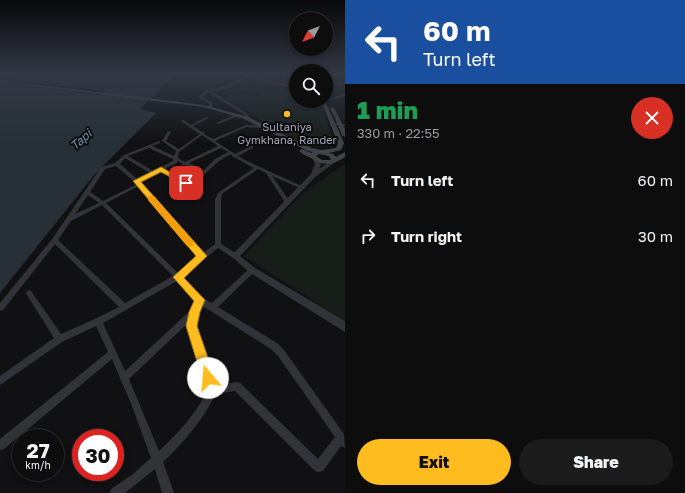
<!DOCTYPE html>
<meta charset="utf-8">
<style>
body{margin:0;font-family:"Golos Text",sans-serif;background:#1b1b1c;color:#f1f3f6;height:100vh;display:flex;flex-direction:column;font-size:15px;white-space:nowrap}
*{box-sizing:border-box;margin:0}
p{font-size:13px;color:#9a9c9e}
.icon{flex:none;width:22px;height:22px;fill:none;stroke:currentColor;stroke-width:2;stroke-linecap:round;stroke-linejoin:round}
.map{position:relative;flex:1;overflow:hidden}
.sheet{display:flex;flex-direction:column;background:#0d0d0e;width:340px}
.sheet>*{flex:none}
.banner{background:#1a4fa0;color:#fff;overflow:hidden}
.needle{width:26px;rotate:228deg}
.buttons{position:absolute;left:289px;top:12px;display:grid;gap:8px}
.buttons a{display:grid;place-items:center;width:44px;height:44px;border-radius:50%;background:#0d0d0e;box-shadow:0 2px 6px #0003,0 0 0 1px #2d2d2e;font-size:20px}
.speed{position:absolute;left:12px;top:429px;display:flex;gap:8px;font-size:20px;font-weight:700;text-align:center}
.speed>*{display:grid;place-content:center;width:52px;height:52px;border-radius:50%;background:#0d0d0e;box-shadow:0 2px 6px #0003,0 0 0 1px #2d2d2e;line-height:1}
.speed small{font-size:10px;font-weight:400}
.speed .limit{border:6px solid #d22;background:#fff;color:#111}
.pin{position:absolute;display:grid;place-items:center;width:34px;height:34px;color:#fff;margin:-17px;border-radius:8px;box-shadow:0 2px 6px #0006}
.me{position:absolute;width:44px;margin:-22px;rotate:342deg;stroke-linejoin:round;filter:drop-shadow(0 0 3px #0008)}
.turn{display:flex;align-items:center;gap:14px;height:84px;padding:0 12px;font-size:18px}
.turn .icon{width:52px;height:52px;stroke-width:2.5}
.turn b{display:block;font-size:28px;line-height:34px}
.round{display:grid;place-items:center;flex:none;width:42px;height:42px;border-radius:21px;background:#1b1b1c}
.summary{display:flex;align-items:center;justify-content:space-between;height:68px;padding:0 12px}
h1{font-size:24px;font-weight:800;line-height:30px;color:#1e9e55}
.button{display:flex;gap:8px;margin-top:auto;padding:8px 12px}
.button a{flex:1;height:46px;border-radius:24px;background:#febc1e;color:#111;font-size:16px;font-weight:800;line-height:46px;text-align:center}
.button a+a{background:#1b1b1c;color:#f1f3f6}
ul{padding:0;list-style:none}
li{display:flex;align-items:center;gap:12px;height:56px;padding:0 12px}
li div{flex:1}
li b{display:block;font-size:15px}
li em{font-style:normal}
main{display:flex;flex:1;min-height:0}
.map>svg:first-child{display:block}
.green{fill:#171e19}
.water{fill:#273037}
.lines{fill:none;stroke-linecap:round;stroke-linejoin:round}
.minor{fill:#323338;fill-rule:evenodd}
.tertiary{fill:#323338;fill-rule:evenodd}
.secondary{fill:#404248;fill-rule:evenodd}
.route{fill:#febc1e;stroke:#a57a14}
.slow{fill:#f59e0b}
.poi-dot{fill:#febc1e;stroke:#0c0c0e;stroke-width:1.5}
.labels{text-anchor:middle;stroke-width:4;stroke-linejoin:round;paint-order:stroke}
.far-poi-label{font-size:11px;fill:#a2a7b5;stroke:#0c0c0e}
.far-water-label{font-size:12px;font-style:italic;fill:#7694b3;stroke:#0c0c0e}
</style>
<main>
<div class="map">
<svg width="345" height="493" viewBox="0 0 345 493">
<rect width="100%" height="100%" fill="#111113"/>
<!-- green -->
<g class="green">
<path d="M291 89H296V101H320L334 143C330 144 324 148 319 147 300 146 242 110 224 97L239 93 255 96 270 90 283 94Z"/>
<path d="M345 164V321L244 256 305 191Z"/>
</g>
<!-- water -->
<path class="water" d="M8 74H182L167 82 141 108V109L156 113 95 174 0 293V82L101 95 105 91 14 80 22 76Z"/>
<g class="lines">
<!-- minor -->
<g class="minor">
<path d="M249 74H253L249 77 296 87V89L247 78 229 88 211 91 245 112 252 120 250 121 243 114 208 92 202 97 213 103 211 109 208 108 210 104 199 97 207 90 227 86Z"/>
<path d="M272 74H279L296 78V80Z"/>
<path d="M326 81 345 83V85L326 83Z"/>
<path d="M237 114 240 115 219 124 216 123Z"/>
<path d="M206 117 209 118 193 126 202 132H204V134L213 139 246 125 267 126V128H266L246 127 215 141 235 154 251 146H253V148L238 156 247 161 306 188 304 189H302L272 176 291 203 288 205 286 204 266 173 258 169 222 194 221 200V244L237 254 238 256 237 258H233L218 248 182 277 203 298 212 303 250 268 252 267 254 268 255 270 254 272 218 307 277 343 284 350 344 434 345 448 341 446 323 471 319 472 315 471 235 391 216 394C202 421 185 441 163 462L174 493H162L155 469 125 493H110L111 489 133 474 151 458 132 406 112 359 4 449 0 450V439L108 352 96 326 62 342 0 385V376L54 338 27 295 26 293 27 291 29 290 31 291 61 334 95 319 119 307 55 244 3 310 0 311V303L53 238 101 167 115 163 124 155 159 141H160V143L152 146 174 156 176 151 162 141 168 131 171 132 166 141 179 149 200 134 182 122V120H184L191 125ZM202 135 218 146 185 162 178 158 179 152ZM149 148 173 159V161L153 171 128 156ZM221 148 228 152 215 159 204 170 189 163ZM231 154 233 157C239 159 247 165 254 168L218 193 215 200V244L203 253 140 181 161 171 184 184 193 185 219 161ZM125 158 150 173 137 179 120 164ZM177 161 182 163V165H185L201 172 190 182 164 169 177 163ZM116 166 137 184 103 201 90 192 105 169ZM139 186 199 257 178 273 106 203ZM88 195 99 203 75 214ZM102 205 173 276 125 303 58 240 71 221ZM177 281 196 301 191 310 125 371 103 323ZM201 305 271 349 278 356 335 437 318 459 240 383 237 382 216 385 196 326 198 312ZM189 322 188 326 208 390C195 415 179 432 159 451L129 379Z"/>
<path d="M333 123 345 124V126L332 125 331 124Z"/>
</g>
<!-- tertiary -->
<g class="tertiary">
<path d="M345 94V96L330 100 328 99Z"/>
<path d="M315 156 317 157 321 164 319 169 332 160 337 161 315 177 240 256 255 268 345 321V332L249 272 231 256 311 174 315 164 312 158Z"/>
</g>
<!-- secondary -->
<g class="secondary">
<path d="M0 80 204 105 248 117 312 148 322 150 336 148 338 143 321 101H325L344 143 341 150 329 153 333 154 336 157 345 152V157C334 164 325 167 313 159 308 156 303 155 299 151L302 149 311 153 313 152 308 151 244 119 204 107 0 82ZM319 154 329 156 331 160H322L316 156Z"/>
<path d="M326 90 328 91 330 99 326 98Z"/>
<path d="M330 107 334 108 345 129V137L342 135Z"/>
</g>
</g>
<!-- sky -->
<linearGradient id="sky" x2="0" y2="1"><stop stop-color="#09090a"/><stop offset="0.52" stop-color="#323844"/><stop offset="1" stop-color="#323844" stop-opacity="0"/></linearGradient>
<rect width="345" height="143" fill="url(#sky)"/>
<!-- route -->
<path class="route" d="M161 167 189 183 183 184 161 172 141 182 207 256 184 278 205 300 200 312 197 326 215 378 213 382 208 384 204 382 202 378 186 326 189 312 194 301 173 277 196 256 133 181Z"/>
<!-- slow -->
<path class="slow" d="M148 196H154L193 241V246H187L148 200Z"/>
<!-- markers -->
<circle class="poi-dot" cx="287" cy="114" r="4"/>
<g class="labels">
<!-- far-poi labels -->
<g class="far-poi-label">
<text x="287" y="131">Sultaniya<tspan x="287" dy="13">Gymkhana, Rander</tspan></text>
</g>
<!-- far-water labels -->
<g class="far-water-label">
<text transform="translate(81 140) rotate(-41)" y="4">Tapi</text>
</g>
</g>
</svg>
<div class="buttons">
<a><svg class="needle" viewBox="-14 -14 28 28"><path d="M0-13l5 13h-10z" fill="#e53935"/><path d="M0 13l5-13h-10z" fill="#9a9c9e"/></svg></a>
<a><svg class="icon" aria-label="search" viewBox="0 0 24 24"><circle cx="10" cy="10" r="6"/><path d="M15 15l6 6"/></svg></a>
</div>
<div class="speed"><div>27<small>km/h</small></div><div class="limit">30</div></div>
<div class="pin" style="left:186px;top:183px;background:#d93025"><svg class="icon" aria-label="arrive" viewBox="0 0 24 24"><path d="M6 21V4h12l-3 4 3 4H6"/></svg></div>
<svg class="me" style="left:208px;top:378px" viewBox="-20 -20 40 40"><circle r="19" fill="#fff"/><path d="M0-13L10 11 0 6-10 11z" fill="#febc1e"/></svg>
</div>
<section class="sheet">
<div class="banner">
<div class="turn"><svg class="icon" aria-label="left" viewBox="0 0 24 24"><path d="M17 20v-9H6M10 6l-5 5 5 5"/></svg><div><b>60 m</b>Turn left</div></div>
</div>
<div class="summary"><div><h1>1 min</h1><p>330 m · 22:55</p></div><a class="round" style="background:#d93025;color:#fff"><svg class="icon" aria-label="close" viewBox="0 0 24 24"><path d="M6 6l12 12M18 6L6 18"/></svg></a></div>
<ul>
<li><svg class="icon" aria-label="left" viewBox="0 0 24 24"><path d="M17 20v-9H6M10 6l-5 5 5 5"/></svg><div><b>Turn left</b></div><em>60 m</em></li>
<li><svg class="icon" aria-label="right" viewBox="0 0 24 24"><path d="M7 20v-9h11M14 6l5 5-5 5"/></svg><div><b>Turn right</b></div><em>30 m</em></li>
</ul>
<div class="button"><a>Exit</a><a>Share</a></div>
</section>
</main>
